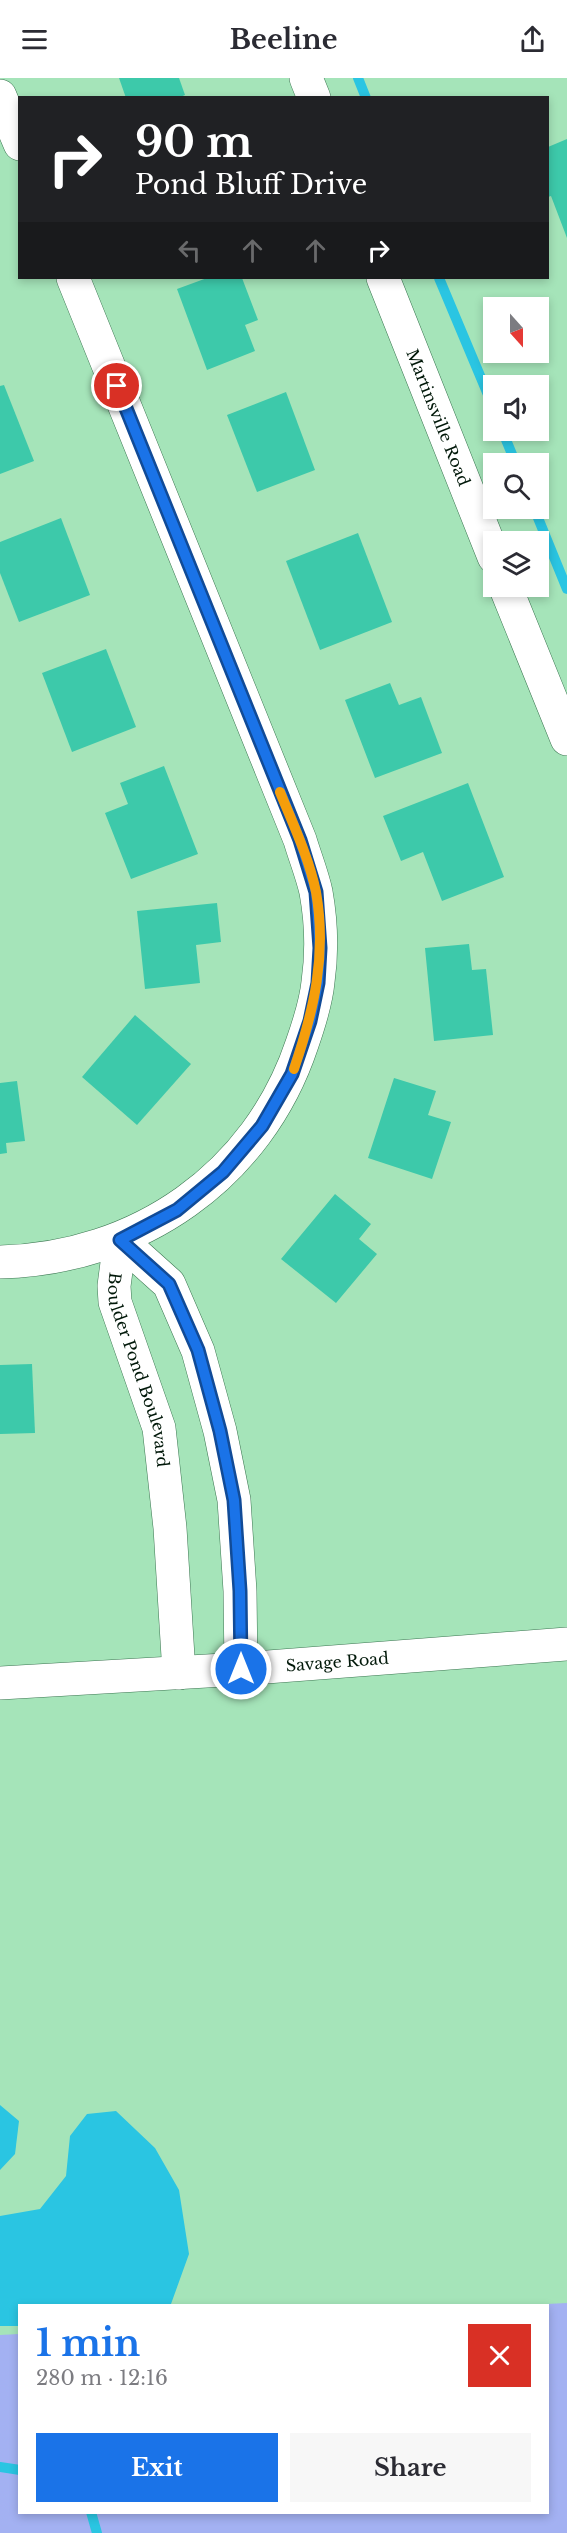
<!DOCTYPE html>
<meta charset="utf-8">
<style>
body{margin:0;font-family:"Libre Baskerville",serif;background:#f7f7f7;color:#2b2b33;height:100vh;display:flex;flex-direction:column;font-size:22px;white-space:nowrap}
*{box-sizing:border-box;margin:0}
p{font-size:20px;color:#7c7c81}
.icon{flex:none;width:33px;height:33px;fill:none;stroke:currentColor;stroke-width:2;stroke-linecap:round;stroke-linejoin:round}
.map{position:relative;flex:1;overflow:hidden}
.side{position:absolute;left:18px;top:2226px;width:531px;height:210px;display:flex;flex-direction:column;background:#fff;border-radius:0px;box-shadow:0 3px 9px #0003}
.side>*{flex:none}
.guide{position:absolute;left:18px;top:18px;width:531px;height:183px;border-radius:0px;box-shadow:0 3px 9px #0003;background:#202124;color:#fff;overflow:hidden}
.needle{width:39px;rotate:159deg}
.fabs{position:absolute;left:483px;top:219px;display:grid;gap:12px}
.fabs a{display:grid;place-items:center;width:66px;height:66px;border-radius:0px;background:#fff;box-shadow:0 3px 9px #0003;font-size:30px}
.pin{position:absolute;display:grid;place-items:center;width:51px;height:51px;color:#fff;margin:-26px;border:3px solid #fff;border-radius:50%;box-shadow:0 2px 6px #0007}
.me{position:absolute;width:66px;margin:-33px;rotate:0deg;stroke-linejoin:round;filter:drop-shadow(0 0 4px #0008)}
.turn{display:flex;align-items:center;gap:21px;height:126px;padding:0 18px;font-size:27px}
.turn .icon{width:78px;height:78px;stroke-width:2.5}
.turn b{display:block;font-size:42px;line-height:51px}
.lanes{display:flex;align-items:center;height:57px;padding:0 18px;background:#0003;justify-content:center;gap:30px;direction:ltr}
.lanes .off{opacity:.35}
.round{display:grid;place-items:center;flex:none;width:63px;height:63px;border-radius:0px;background:#f7f7f7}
.headline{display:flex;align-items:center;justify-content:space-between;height:102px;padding:0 18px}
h1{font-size:36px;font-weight:800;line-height:45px;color:#1a73e8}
.action{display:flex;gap:12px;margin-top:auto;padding:12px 18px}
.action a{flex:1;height:69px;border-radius:0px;background:#1a73e8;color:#fff;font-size:24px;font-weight:800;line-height:69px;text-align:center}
.action a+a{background:#f7f7f7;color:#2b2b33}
header{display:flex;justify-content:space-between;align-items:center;height:78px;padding:0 18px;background:#fff;font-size:27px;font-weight:800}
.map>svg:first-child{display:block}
.green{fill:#a3b1f2}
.water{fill:#2ac5e2}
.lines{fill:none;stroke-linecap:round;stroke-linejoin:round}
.stream{stroke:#2ac5e2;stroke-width:10}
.building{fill:#3dc9aa}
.minor-casing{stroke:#3b7651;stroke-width:34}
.minor{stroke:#fff;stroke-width:33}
.route-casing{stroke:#114b97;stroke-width:15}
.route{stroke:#1a73e8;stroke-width:10}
.slow{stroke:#f59e0b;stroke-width:10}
.labels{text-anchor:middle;stroke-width:6;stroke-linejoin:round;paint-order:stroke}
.street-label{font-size:16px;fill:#011809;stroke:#a5e4b9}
</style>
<header><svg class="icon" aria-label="menu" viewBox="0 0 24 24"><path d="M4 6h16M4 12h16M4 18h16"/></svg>Beeline<svg class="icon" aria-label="share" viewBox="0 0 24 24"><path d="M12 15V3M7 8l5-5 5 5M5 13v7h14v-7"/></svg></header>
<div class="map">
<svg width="567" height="2455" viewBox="0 0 567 2455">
<rect width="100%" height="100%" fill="#a5e4b9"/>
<!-- green -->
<path class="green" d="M567 2225V2455H0V2257L19 2256 20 2434H548V2228L525 2227Z"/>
<!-- water -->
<g class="water">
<path d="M0 2027 19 2043 15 2076 0 2092Z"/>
<path d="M116 2033 155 2070 179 2112 189 2176 171 2226 166 2228H20L19 2248H0V2138L40 2131 66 2098 70 2058 87 2036Z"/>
</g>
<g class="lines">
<!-- stream -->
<g class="stream">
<path d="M358 0 366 20"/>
<path d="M439 200 494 331"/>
<path d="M502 352 516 386"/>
<path d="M534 430 567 511"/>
<path d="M0 2389 20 2392"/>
<path d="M91 2434 97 2455"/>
</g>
</g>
<!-- building -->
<g class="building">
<path d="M119 0H179L185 17 178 20H126Z"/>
<path d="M567 61V160L551 118 548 119V69Z"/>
<path d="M207 200H242L258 242 245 247 255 273 207 292 177 211Z"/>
<path d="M4 307 34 383 0 396V308Z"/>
<path d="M286 314 315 392 257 414 227 337Z"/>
<path d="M61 440 90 517 19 544 0 495V464Z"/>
<path d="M358 455 392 544 320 572 286 483Z"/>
<path d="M106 571 136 649 72 674 42 595Z"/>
<path d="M390 605 399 627 421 619 442 675 375 700 345 622Z"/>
<path d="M164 688 198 776 131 801 105 735 128 726 120 705Z"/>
<path d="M468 705 504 799 442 823 423 774 401 783 383 738Z"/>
<path d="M217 825 221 864 196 867 200 905 145 911 137 833Z"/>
<path d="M469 866 472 892 486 891 493 957 434 963 425 870Z"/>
<path d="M135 937 191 986 137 1047 82 999Z"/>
<path d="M394 1000 436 1013 428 1037 451 1044 432 1101 368 1080Z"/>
<path d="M17 1003 25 1063 6 1065 7 1075 0 1076V1005Z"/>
<path d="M335 1116 371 1146 359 1161 377 1176 336 1225 281 1181Z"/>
<path d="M32 1286 35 1355 0 1356V1287Z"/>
</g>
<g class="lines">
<!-- minor casing -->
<g class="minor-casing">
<g id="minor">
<path d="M306 0 314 20"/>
<path d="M0 18 20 66"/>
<path id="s1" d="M383 200 494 479"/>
<path d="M505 508 567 661"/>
<path d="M120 1162 169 1206 198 1273 220 1353 234 1422 240 1513 241 1591"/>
<path id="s2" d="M120 1162 114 1208 115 1224 159 1350 170 1450 179 1595"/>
<path d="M0 1184C138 1181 258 1098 302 966 309 946 316 925 318 904 322 876 321 842 316 814 312 796 305 779 300 762L73 200"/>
<path id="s3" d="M0 1605 241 1591 567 1566"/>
</g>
</g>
<!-- minor -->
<use href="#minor" class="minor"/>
</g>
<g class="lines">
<!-- route casing -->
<g class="route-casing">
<path id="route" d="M117 308 300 762 316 814 320 870 318 905 310 943 292 996 262 1048 223 1094 177 1132 120 1162 169 1206 198 1272 220 1353 234 1422 240 1513 241 1591"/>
</g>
<!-- route -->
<use href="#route" class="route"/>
<!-- slow -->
<path class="slow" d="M280 714C293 746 309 780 316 814 327 877 314 932 294 991"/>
</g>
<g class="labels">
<!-- street labels -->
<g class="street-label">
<text dy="6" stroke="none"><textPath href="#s1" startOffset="150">Martinsville Road</textPath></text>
<text dy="6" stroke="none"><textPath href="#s2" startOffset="134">Boulder Pond Boulevard</textPath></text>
<text dy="6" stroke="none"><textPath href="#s3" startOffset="338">Savage Road</textPath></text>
</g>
</g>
</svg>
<div class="fabs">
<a><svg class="needle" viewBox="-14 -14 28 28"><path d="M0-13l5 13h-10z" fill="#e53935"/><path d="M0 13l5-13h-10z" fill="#7c7c81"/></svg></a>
<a><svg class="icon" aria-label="sound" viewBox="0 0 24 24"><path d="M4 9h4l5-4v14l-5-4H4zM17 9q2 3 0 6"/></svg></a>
<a><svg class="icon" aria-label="search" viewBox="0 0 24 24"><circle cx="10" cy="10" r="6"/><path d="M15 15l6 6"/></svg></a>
<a><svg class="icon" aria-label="layers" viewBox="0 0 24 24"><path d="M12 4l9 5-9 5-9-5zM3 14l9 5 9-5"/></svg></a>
</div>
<div class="pin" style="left:117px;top:308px;background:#d93025"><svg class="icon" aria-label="arrive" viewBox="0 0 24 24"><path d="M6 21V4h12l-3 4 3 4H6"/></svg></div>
<svg class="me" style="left:241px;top:1591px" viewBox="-20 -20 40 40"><circle r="17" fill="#1a73e8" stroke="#fff" stroke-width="3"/><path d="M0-11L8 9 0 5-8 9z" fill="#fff"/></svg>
<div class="guide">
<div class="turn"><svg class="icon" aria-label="right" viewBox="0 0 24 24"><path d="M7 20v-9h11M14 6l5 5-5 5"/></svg><div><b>90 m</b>Pond Bluff Drive</div></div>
<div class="lanes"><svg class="icon off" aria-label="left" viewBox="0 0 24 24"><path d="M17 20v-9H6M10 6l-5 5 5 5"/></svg><svg class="icon off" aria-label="ahead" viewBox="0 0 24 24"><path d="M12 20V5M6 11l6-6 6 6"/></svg><svg class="icon off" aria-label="ahead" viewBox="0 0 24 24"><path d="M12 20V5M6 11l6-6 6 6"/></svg><svg class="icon" aria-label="right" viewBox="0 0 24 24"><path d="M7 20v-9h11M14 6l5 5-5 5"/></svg></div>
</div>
<section class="side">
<div class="headline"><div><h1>1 min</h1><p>280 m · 12:16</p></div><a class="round" style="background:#d93025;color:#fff"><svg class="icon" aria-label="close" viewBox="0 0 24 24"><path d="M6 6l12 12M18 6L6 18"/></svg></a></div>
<div class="action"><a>Exit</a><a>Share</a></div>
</section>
</div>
